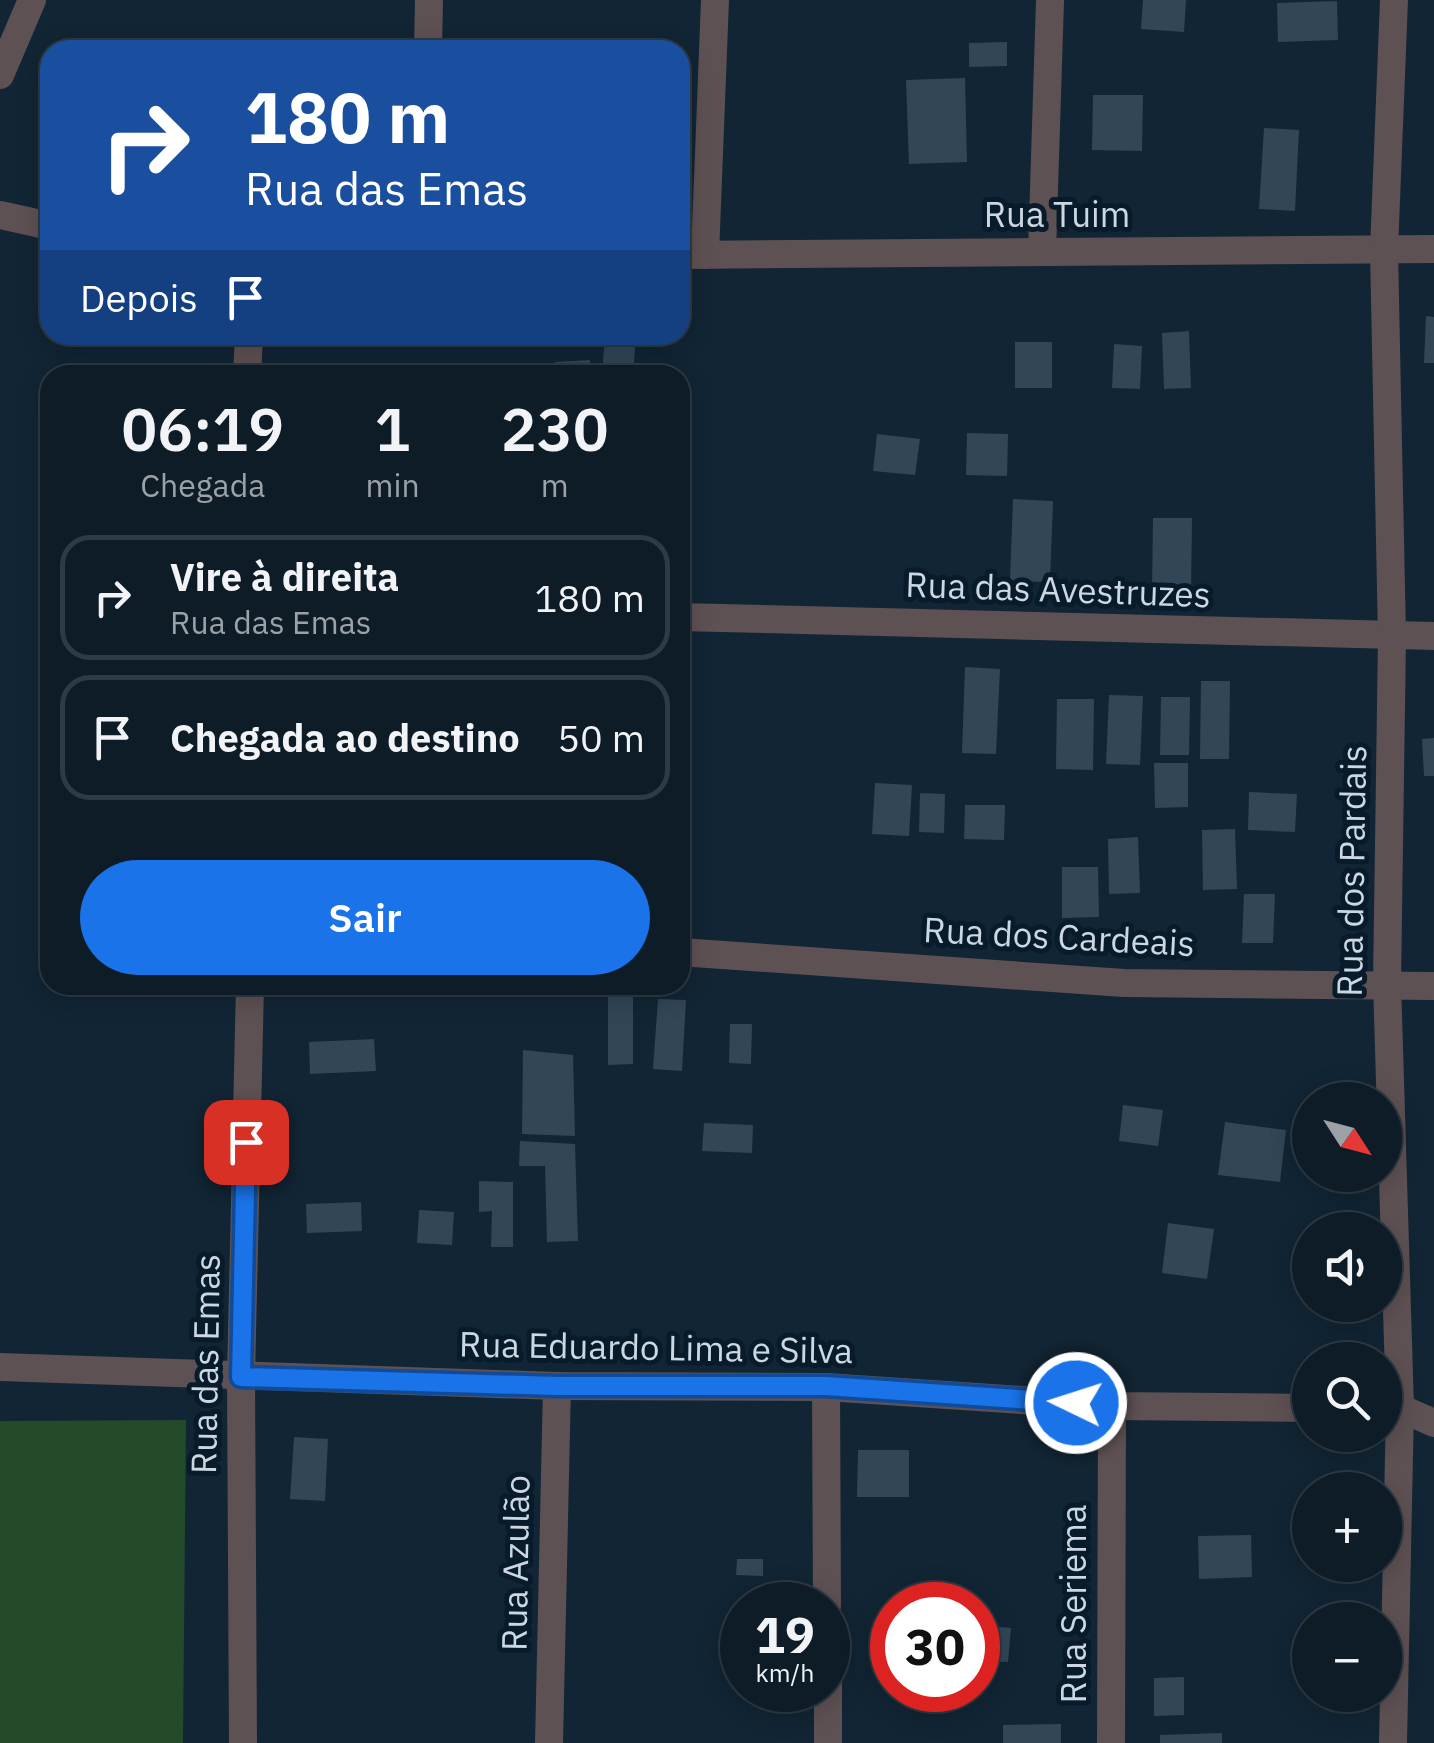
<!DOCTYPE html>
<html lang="pt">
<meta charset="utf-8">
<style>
body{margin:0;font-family:"IBM Plex Sans",sans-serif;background:#17252f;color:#f1f3f6;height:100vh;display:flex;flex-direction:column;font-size:38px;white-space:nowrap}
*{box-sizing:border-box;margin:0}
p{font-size:32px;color:#9ba1a7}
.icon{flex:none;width:55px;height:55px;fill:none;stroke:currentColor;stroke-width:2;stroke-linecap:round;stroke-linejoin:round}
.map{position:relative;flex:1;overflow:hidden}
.drawer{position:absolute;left:40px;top:365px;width:650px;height:630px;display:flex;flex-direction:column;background:#0e1c27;border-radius:30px;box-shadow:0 5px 25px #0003,0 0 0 2px #2e3a44}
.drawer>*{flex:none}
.top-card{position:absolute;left:40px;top:40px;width:650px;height:305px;border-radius:30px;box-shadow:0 5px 25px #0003,0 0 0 2px #2e3a44;background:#1a4fa0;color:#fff;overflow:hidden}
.needle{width:65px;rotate:126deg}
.controls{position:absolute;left:1292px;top:1082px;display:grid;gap:20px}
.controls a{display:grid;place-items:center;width:110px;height:110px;border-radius:50%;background:#0e1c27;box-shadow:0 5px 25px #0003,0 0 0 2px #2e3a44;font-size:50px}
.speed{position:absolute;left:720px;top:1582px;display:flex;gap:20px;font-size:50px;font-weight:700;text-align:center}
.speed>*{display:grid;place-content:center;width:130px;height:130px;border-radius:50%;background:#0e1c27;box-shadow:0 5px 25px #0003,0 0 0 2px #2e3a44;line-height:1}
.speed small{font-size:25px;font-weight:400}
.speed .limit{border:15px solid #d22;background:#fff;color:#111}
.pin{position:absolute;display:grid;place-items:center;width:85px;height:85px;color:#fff;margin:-42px;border-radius:20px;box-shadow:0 5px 15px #0006}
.me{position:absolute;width:110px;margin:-55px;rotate:274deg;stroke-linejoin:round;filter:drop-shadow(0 0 8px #0008)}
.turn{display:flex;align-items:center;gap:35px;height:210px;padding:0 40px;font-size:45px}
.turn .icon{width:130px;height:130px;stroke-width:2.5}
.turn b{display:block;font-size:70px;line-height:85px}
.then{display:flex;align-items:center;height:95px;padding:0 40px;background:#0003;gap:20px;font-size:38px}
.eta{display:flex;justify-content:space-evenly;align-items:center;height:170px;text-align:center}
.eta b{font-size:60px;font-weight:600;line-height:70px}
.primary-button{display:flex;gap:20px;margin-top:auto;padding:20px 40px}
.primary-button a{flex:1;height:115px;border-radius:60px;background:#1a73e8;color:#fff;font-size:40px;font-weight:600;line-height:115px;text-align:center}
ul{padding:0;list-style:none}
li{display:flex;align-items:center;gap:30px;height:125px;margin:0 20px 15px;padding:0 20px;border:5px solid #2e3a44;border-radius:30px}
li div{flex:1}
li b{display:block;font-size:38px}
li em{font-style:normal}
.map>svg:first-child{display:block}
.green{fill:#244a2c}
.building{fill:#324656}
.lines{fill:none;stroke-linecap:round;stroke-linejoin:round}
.street{stroke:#5e5153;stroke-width:28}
.route-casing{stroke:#114b97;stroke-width:25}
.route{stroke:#1a73e8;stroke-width:18}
.labels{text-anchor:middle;stroke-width:10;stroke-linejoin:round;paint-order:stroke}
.street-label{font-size:35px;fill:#ccd7e1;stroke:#081b2a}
</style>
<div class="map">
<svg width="1434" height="1743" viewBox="0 0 1434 1743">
<rect width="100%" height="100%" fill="#122534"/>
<!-- green -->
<path class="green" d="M186 1420 183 1743H0V1421Z"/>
<!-- building -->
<g class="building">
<path d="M1143 0H1186L1184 32 1141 29Z"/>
<path d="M1337 1 1338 40 1278 42 1277 3Z"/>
<path d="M1007 42V66L969 67V43Z"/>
<path d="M965 78 967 162 909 164 906 80Z"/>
<path d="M1093 95H1143L1142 151 1092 150Z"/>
<path d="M1264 128 1299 130 1295 211 1259 209Z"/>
<path d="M1426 316 1434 317V363H1424Z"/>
<path d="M1189 331 1191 388 1164 389 1162 333Z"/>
<path d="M605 335H636L633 375H602Z"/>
<rect x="1015" y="342" width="37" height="46"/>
<path d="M1114 344 1142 346 1140 389 1112 388Z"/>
<path d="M590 360V375H555V362Z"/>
<path d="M967 433 1008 434 1007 476 966 475Z"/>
<path d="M877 434 920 439 915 475 873 471Z"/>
<path d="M1013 499 1053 501 1050 582 1010 581Z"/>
<path d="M1153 518H1192L1191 591H1152Z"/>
<path d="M965 667 1000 669 996 754 962 753Z"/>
<path d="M1201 681H1230L1229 759H1200Z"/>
<path d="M1109 695 1143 696 1140 765 1106 764Z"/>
<path d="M1161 697H1190L1189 755H1160Z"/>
<path d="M1057 699H1094L1093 770 1056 769Z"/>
<path d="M1434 738V776H1424L1422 739Z"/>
<path d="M1154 763H1188V807L1155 808Z"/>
<path d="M875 783 912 785 909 836 872 834Z"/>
<path d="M1249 792 1297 794 1295 832 1248 830Z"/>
<path d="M920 793 945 794 944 833 919 832Z"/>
<path d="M965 805H1005L1004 840 964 839Z"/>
<path d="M1235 829 1237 889 1203 890 1202 830Z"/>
<path d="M1138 837 1140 893 1109 894 1108 839Z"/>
<path d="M1062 867H1098L1099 917 1062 918Z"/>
<path d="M1244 894H1275L1273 943H1242Z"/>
<path d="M608 985H633V1064L608 1065Z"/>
<path d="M658 999 686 1000 682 1071 653 1069Z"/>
<path d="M730 1024H752L751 1064 729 1063Z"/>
<path d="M374 1039 376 1071 310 1074 309 1042Z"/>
<path d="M523 1050 573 1055 575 1136 522 1134Z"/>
<path d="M1123 1105 1163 1110 1158 1146 1119 1141Z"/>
<path d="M1225 1122 1286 1130 1280 1182 1218 1175Z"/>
<path d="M704 1123 753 1125 752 1153 702 1151Z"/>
<path d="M520 1141 575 1144 578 1241 547 1242 545 1166H519Z"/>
<path d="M479 1181 513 1182V1247H491L492 1211 479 1212Z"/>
<path d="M361 1202 362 1231 307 1233 306 1204Z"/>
<path d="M419 1210 454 1212 452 1245 417 1243Z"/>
<path d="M1168 1223 1214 1229 1207 1279 1162 1273Z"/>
<path d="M294 1437 328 1439 325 1501 290 1499Z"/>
<path d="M858 1450H909V1497H857Z"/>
<path d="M1251 1535 1252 1577 1199 1579 1198 1536Z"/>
<path d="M737 1559H763V1576L736 1575Z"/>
<path d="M988 1626 1011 1628 1008 1662 985 1661Z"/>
<path d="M1184 1677V1715L1154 1716V1678Z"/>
<path d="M1061 1724V1743H1003V1725Z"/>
<path d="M1222 1733V1743H1160V1735Z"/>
</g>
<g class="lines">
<!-- street -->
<g class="street">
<path d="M428 50 429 0"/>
<path d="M0 75 32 0"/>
<path d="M0 215 50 226"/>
<path d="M1042 252 1050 0"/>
<path d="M680 255 1434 249"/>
<path d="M705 255 715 0"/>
<path d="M247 375 249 335"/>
<path d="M680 617 1434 636"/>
<path d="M680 952 1124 983 1434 986"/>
<path d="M0 1367 557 1386 826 1387 1112 1406 1310 1408"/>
<path d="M826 1387 827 1605"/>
<path d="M1386 1408H1400L1434 1423"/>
<path d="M828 1669V1743"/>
<path d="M243 1743 241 1377 250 985"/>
<path d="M549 1743 557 1386"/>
<path d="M1111 1743 1112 1406"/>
<path d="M1393 1743 1400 1408 1387 983 1392 637 1384 250 1394 0"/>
</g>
</g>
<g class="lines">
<!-- route casing -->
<g class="route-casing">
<path id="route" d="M246 1142 241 1377 557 1386H826L1076 1403"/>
</g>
<!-- route -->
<use href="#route" class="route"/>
</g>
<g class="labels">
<!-- street labels -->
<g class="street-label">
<text x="1057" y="227">Rua Tuim</text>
<text transform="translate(1058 590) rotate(2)" y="12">Rua das Avestruzes</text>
<text transform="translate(1352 871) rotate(-89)" y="12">Rua dos Pardais</text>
<text transform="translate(1059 937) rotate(3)" y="12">Rua dos Cardeais</text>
<text transform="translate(656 1348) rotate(1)" y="12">Rua Eduardo Lima e Silva</text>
<text transform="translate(206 1364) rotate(-89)" y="12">Rua das Emas</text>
<text transform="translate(516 1563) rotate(-89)" y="12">Rua Azulão</text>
<text transform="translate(1074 1604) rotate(-90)" y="12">Rua Seriema</text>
</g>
</g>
</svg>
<div class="controls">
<a><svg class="needle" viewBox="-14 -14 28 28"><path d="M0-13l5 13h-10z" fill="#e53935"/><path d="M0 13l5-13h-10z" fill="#9ba1a7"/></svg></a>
<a><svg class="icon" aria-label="sound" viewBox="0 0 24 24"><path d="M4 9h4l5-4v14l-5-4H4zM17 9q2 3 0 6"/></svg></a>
<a><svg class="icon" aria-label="search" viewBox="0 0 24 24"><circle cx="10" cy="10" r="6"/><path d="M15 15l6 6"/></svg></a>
<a>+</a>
<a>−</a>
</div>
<div class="speed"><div>19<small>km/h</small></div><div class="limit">30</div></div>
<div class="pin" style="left:246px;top:1142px;background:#d93025"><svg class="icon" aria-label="arrive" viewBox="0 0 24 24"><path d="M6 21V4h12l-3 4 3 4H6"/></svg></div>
<svg class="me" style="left:1076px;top:1403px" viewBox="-20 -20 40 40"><circle r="17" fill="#1a73e8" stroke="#fff" stroke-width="3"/><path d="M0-11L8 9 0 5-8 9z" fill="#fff"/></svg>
<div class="top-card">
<div class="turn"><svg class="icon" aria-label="right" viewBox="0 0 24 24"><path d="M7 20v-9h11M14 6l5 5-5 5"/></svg><div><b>180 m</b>Rua das Emas</div></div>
<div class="then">Depois<svg class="icon" aria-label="arrive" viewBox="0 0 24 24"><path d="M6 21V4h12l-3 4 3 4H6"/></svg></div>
</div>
<section class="drawer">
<div class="eta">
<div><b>06:19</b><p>Chegada</p></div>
<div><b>1</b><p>min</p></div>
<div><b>230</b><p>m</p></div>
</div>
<ul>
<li><svg class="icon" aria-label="right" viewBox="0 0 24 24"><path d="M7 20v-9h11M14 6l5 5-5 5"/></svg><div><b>Vire à direita</b><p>Rua das Emas</p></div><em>180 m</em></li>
<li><svg class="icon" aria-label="arrive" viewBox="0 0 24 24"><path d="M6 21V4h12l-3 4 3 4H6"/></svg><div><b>Chegada ao destino</b></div><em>50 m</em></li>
</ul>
<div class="primary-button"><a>Sair</a></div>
</section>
</div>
